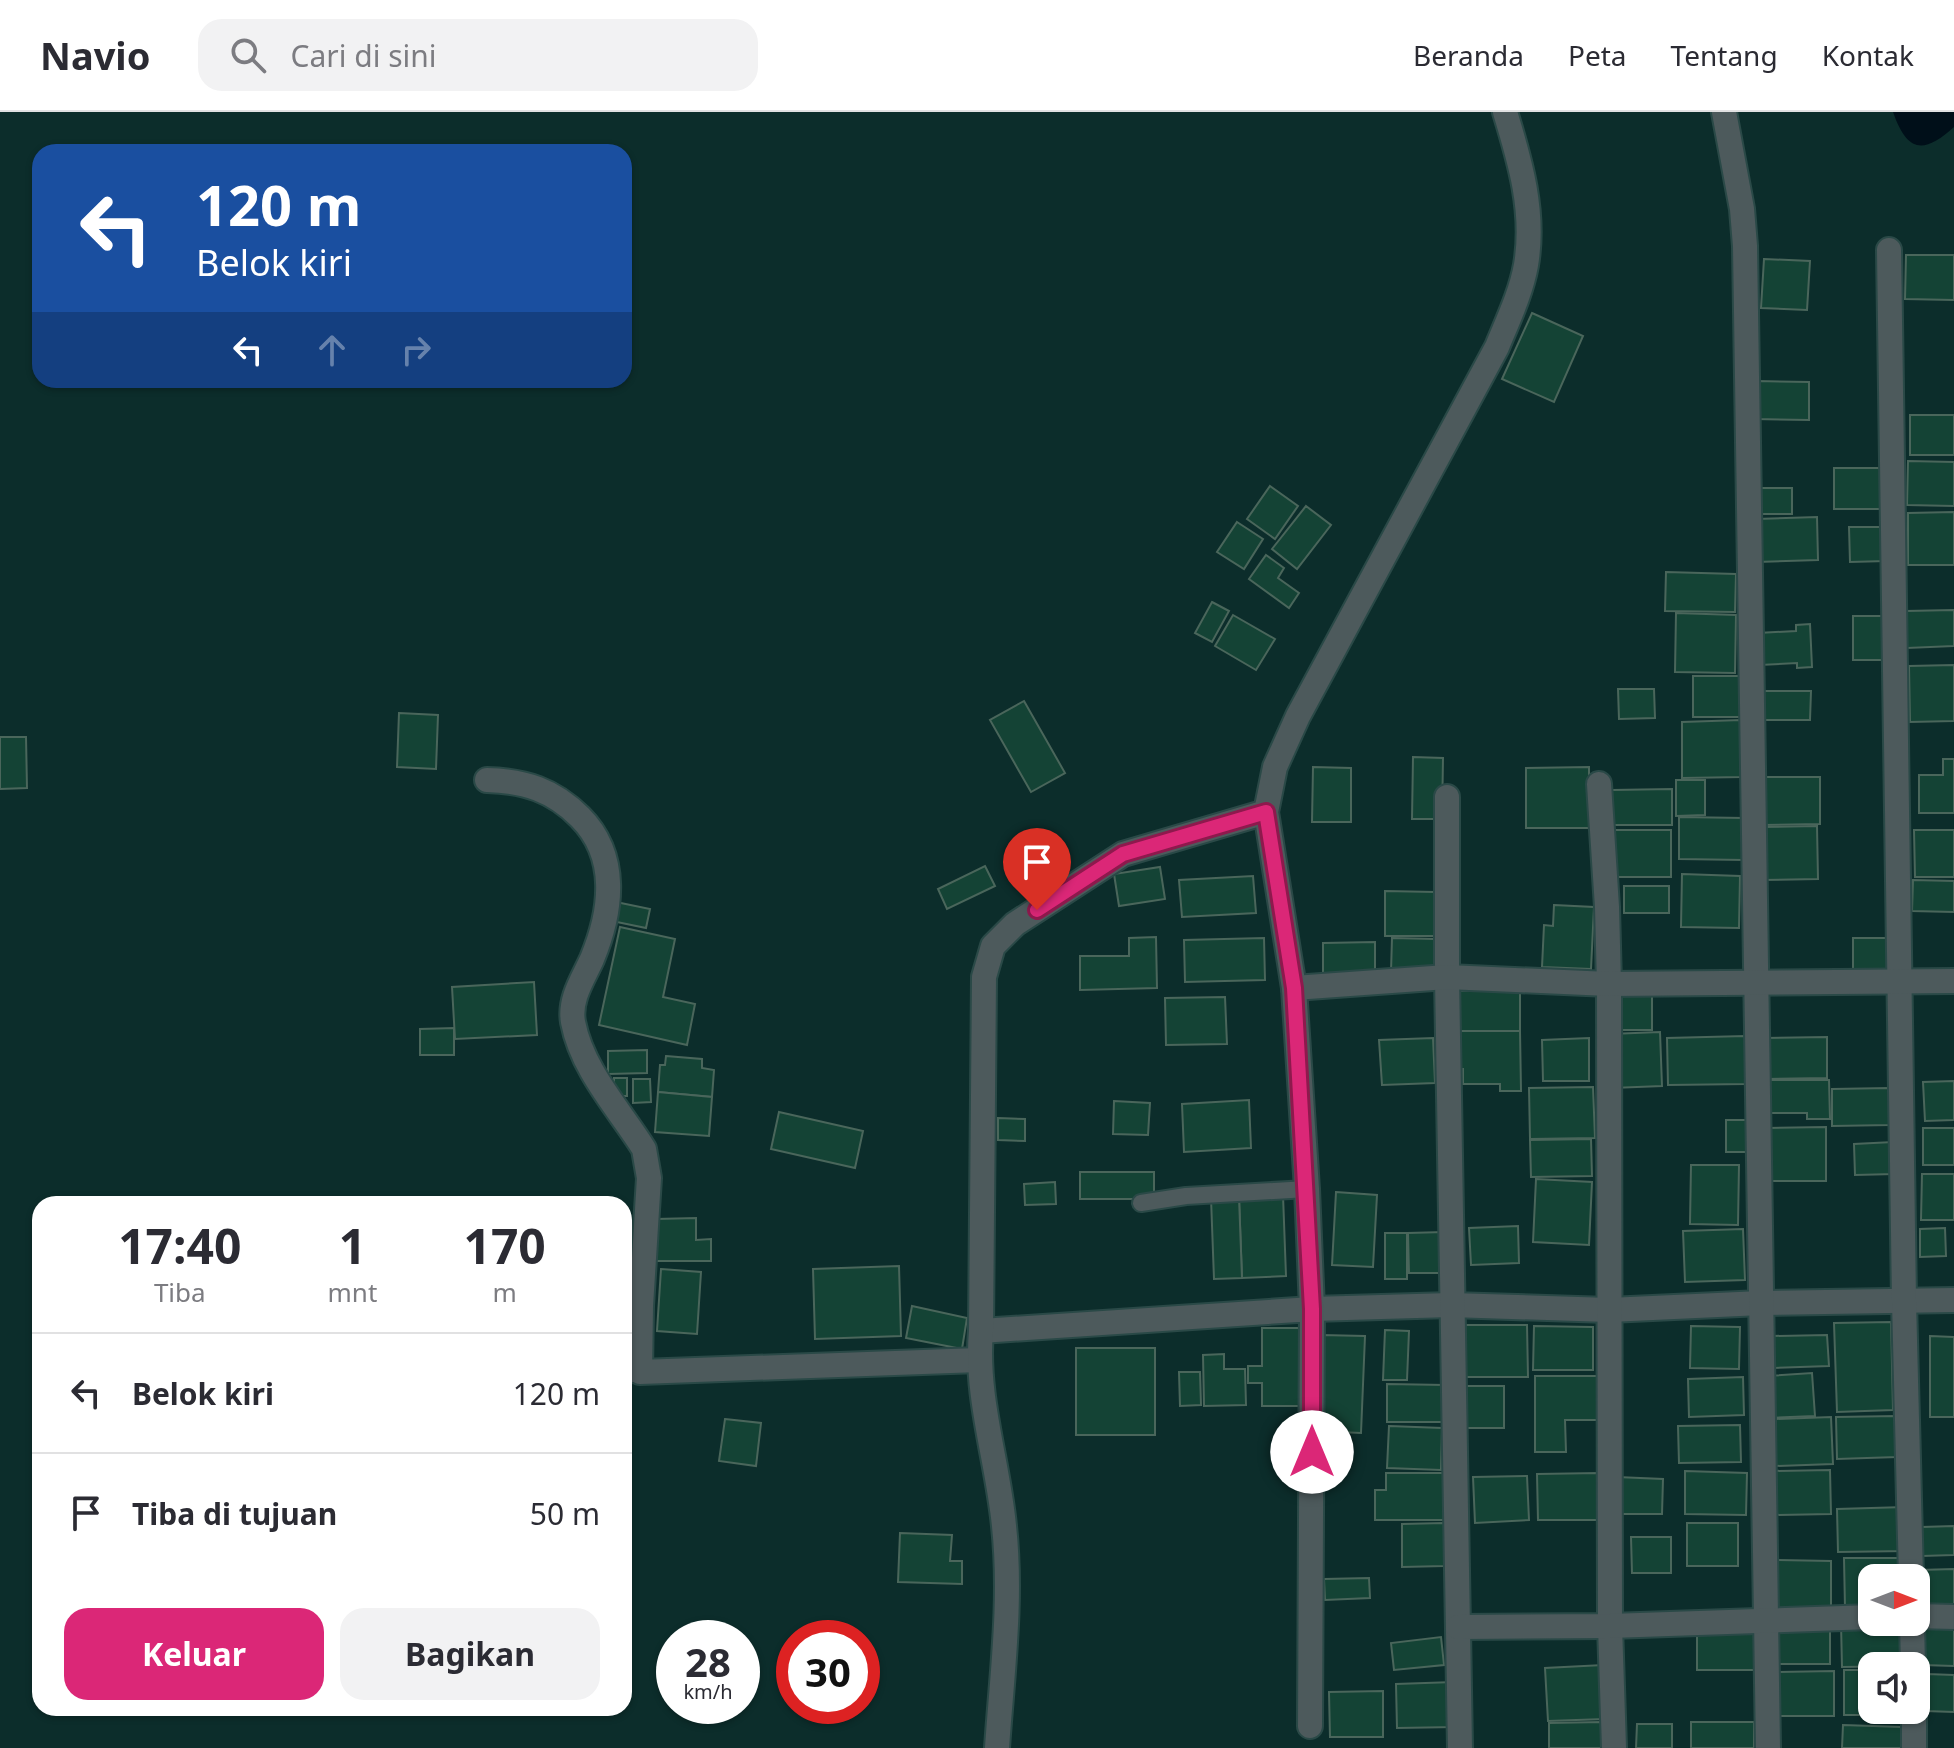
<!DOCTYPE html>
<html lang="id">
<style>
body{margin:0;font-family:"Noto Sans",sans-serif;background:#f2f2f3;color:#2b2b33;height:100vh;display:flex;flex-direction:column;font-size:30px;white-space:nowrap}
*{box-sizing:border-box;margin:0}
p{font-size:26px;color:#7c7c81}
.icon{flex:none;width:44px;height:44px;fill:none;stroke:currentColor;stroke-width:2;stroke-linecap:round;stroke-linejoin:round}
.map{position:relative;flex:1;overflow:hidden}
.sheet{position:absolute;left:32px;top:1084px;width:600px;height:520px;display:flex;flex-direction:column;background:#fff;border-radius:24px;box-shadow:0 2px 6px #0004}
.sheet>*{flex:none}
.top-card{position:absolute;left:32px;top:32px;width:600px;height:244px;border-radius:24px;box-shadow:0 2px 6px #0004;background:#1a4fa0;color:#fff;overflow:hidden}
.needle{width:52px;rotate:90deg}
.buttons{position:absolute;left:1858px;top:1452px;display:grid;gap:16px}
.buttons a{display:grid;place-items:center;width:72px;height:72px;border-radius:16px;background:#fff;box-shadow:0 2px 6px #0004;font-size:40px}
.speed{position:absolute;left:656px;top:1508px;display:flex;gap:16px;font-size:40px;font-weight:700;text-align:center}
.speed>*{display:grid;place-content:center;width:104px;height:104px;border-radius:50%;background:#fff;box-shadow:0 2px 6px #0004;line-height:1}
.speed small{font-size:20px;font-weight:400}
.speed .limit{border:12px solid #d22;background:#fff;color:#111}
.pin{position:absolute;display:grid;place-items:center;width:68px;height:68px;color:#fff;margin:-82px -34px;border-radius:50% 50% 50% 0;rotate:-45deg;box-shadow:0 0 8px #0007}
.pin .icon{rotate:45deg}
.me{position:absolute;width:88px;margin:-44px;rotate:0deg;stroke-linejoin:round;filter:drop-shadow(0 0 6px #0008)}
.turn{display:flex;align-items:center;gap:28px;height:168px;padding:0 32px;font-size:36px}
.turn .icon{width:104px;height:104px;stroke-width:2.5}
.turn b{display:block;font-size:56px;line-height:68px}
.lanes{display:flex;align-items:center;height:76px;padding:0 32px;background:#0003;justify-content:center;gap:40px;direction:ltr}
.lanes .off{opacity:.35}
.eta{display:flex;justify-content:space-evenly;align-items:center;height:136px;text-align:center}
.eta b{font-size:48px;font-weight:700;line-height:56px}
.action{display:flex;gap:16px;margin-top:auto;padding:16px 32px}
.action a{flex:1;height:92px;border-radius:24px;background:#db2777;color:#fff;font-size:32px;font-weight:700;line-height:92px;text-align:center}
.action a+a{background:#f2f2f3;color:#2b2b33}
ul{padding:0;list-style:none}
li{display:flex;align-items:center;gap:24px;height:120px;padding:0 32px;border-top:2px solid #e1e1e2}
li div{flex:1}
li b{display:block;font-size:30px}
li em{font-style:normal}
header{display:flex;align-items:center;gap:48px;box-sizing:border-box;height:112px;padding:0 40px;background:#fff;border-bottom:2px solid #e1e1e2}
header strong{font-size:38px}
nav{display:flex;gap:44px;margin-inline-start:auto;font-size:28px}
.search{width:560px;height:72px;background:#f2f2f3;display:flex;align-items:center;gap:20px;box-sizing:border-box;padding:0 28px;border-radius:24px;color:#7c7c81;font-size:30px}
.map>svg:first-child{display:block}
.water{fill:#000f19}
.building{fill:#144335;stroke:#4a665b;stroke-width:2}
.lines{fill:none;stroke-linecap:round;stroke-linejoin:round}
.lane-casing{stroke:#2a4947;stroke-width:20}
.street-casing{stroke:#2a4947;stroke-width:28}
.lane{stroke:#4d5a5c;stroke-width:16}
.street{stroke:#4d5a5c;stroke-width:24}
.route-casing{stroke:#8e194d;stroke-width:20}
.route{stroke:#db2777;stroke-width:14}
</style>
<header>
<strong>Navio</strong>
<div class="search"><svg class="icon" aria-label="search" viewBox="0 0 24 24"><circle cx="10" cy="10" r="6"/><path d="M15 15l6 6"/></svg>Cari di sini</div>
<nav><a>Beranda</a><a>Peta</a><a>Tentang</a><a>Kontak</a></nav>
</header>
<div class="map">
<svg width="1954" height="1636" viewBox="0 0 1954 1636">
<rect width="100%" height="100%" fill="#0c2d2b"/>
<!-- water -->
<path class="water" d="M1893 0H1954V15C1923 43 1907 40 1893 0Z"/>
<!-- building -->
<g class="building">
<path d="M1906 143H1954V188L1905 187Z"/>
<path d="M1764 147 1810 149 1807 198 1761 196Z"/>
<path d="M1532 201 1583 224 1554 290 1502 267Z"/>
<path d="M1756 269 1809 270V308L1755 307Z"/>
<rect x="1910" y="303" width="44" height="40"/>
<path d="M1908 349 1954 350V394L1907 393Z"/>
<rect x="1834" y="356" width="55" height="41"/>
<path d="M1270 374 1298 394 1275 427 1247 407Z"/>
<rect x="1750" y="376" width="42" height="26"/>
<path d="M1306 394 1331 413 1297 457 1272 437Z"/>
<path d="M1954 400V453H1908V401Z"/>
<path d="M1817 405 1818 448 1757 450 1756 407Z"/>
<path d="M1237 410 1263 427 1244 457 1217 440Z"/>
<path d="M1849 415H1885L1886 449 1850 450Z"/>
<path d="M1266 443 1284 456 1278 466 1299 481 1289 496 1249 467Z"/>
<path d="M1666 460 1736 462 1735 500 1665 499Z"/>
<path d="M1212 490 1229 499 1212 530 1195 521Z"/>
<path d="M1954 498V534L1907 536 1906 499Z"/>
<path d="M1676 501 1736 503 1735 561 1675 560Z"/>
<path d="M1233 503 1275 527 1256 558 1215 534Z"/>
<rect x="1853" y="504" width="31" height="44"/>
<path d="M1810 512 1812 555 1797 556V551L1760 553 1758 521 1796 519V513Z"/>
<path d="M1954 553V609L1910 610 1909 554Z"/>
<path d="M1693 564H1740L1741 605H1693Z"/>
<path d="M1618 577H1654L1655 606 1619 607Z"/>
<path d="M1760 579H1811L1810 608H1760Z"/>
<path d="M1024 589 1065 661 1031 680 990 608Z"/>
<path d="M399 601 438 603 436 657 397 655Z"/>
<path d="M1741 608 1742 665 1682 666V610Z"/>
<path d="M0 625H26L27 676 0 677Z"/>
<path d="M1413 645 1443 646 1442 707H1412Z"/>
<path d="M1943 647H1954V701H1919V663H1943Z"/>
<path d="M1313 655 1351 656V710H1312Z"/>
<path d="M1589 655V716H1526V656Z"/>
<path d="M1760 665H1820V712L1761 713Z"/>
<path d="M1676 668H1705V703L1676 704Z"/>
<path d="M1672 677V713H1612V678Z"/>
<path d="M1679 705 1744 706V748L1679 747Z"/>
<path d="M1817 714 1818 767 1760 768 1759 715Z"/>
<rect x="1613" y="718" width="58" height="47"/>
<path d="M1914 718H1954V765H1915Z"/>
<path d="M985 754 995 774 947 797 938 777Z"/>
<path d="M1160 755 1165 787 1119 794 1114 762Z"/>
<path d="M1682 762 1740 764 1739 816 1681 815Z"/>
<path d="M1253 764 1256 801 1182 805 1179 768Z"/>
<path d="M1913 768 1954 769V800L1912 799Z"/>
<rect x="1624" y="774" width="45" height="27"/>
<path d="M1385 779 1435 780V824H1385Z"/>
<path d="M616 790 650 797 646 816 612 809Z"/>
<path d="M1554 793 1594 795 1591 857 1542 855 1544 813 1553 814Z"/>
<path d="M620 815 675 827 663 885 695 892 687 933 599 913Z"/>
<path d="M1156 825 1157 876 1080 878V844H1129V826Z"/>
<path d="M1264 826 1265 868 1185 870 1184 828Z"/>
<path d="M1392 826 1435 827V861L1391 860Z"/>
<rect x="1853" y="826" width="38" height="32"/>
<path d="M1375 830V866L1323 867V831Z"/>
<path d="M534 870 537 923 455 927 452 875Z"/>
<rect x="1614" y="876" width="38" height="42"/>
<path d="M1520 878V919H1455L1454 879Z"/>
<path d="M1225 885 1227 932 1166 933 1165 886Z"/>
<path d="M454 916V943H420V917Z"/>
<path d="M1455 919H1520L1521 979H1500V972H1463V957H1455Z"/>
<path d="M1660 920 1662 974 1612 976 1610 922Z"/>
<path d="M1745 924 1746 972 1668 973 1667 926Z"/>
<path d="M1827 925V966L1764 967V926Z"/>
<path d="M1433 926 1435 971 1382 973 1379 928Z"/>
<path d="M1589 926V969H1543L1542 928Z"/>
<path d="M647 938V961L608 962V939Z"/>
<path d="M666 944 702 947V956L714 958 712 985 658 980 660 953H665Z"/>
<rect x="614" y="966" width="13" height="18"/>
<path d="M633 967H650L651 990 633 991Z"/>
<path d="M1763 968H1829L1830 1007H1807V1001H1764Z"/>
<path d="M1954 969V1008L1925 1009 1923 970Z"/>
<path d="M1593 975 1595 1026 1530 1027 1529 976Z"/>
<path d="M1889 976 1890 1013 1832 1014V977Z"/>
<path d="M658 980 712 985 709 1024 655 1020Z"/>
<path d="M1249 988 1251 1036 1184 1040 1182 992Z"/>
<path d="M1114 989 1150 991 1148 1023 1113 1022Z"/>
<path d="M779 1000 863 1019 855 1056 771 1037Z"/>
<path d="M998 1006 1025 1007V1029L998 1028Z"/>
<rect x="1726" y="1008" width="24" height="32"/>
<path d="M1826 1015V1069H1767V1016Z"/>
<rect x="1923" y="1016" width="31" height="37"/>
<path d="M1591 1027 1592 1064 1531 1065 1530 1028Z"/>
<path d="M1893 1030 1894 1062 1855 1063 1854 1032Z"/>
<path d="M1691 1053H1739L1738 1113 1690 1112Z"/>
<rect x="1080" y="1060" width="74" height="27"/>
<path d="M1922 1062H1954V1108H1921Z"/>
<path d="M1536 1067 1592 1070 1589 1133 1533 1130Z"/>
<path d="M1055 1070 1056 1092 1025 1093 1024 1072Z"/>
<path d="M1336 1080 1377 1083 1373 1155 1332 1153Z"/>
<path d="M1283 1083 1286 1164 1242 1166 1239 1085Z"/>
<path d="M1239 1085 1242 1166 1214 1167 1211 1086Z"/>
<path d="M696 1106V1128L711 1127V1149H656V1107Z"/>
<path d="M1518 1114 1519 1151 1471 1153 1469 1116Z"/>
<path d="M1945 1116 1946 1144 1920 1145V1117Z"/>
<path d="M1743 1117 1745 1168 1685 1170 1683 1119Z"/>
<path d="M1444 1120 1445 1161H1409L1408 1121Z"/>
<rect x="1385" y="1121" width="22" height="46"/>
<path d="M899 1154 901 1224 815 1227 813 1157Z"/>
<path d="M661 1157 701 1160 697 1222 657 1219Z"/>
<path d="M912 1194 967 1206 962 1237 906 1226Z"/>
<path d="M1891 1210 1893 1298 1837 1300 1834 1211Z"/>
<path d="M1461 1213H1527L1528 1265H1461Z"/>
<path d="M1534 1214 1593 1215V1258H1533Z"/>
<path d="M1691 1214 1740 1215 1739 1257 1690 1256Z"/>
<path d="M1262 1216H1300L1301 1294H1262V1271H1248V1254H1262Z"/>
<path d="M1385 1218 1409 1219 1407 1268H1383Z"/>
<path d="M1321 1223 1365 1224 1361 1321 1317 1319Z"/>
<path d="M1827 1223 1829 1254 1774 1256 1773 1224Z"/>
<path d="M1930 1224 1954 1225V1305H1930Z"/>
<rect x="1076" y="1236" width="79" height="87"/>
<path d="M1224 1242V1257H1245L1246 1293 1204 1294 1203 1243Z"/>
<path d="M1179 1260H1200L1201 1293 1180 1294Z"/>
<path d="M1812 1261 1815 1304 1769 1306 1767 1264Z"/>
<path d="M1535 1264H1598V1308H1565L1566 1340H1535Z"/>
<path d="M1743 1265 1744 1303 1689 1305 1688 1267Z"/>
<path d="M1387 1272 1445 1273V1310H1387Z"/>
<rect x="1465" y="1274" width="39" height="42"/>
<path d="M1896 1304 1897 1345 1837 1347 1836 1305Z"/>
<path d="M1831 1305 1833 1352 1776 1354 1775 1307Z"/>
<path d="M725 1307 761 1311 756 1354 719 1349Z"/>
<path d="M1740 1313 1741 1350 1679 1351 1678 1314Z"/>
<path d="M1389 1314 1442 1316 1441 1358 1387 1356Z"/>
<path d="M1830 1358 1831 1402 1772 1403V1359Z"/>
<path d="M1685 1359 1747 1361 1746 1403 1685 1402Z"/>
<path d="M1386 1361H1446V1408H1375V1378H1386Z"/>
<path d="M1599 1361V1408H1538L1537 1362Z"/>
<path d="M1527 1364 1529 1408 1475 1411 1473 1365Z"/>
<path d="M1617 1365 1663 1367 1662 1402H1617Z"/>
<path d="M1905 1395 1906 1439 1838 1440 1837 1397Z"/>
<path d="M1444 1411V1454L1402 1455V1412Z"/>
<rect x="1687" y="1411" width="51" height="43"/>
<path d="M1954 1414V1443L1922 1444V1415Z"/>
<path d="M900 1421 952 1423 950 1449H962V1472L898 1470Z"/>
<path d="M1631 1425H1671V1461H1632Z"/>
<path d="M1844 1446H1907V1466H1872V1496H1845Z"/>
<path d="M1774 1448 1831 1449V1499L1773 1498Z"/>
<path d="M1954 1457V1497L1919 1498V1458Z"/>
<path d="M1369 1466 1370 1486 1325 1488 1324 1467Z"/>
<path d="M1924 1509 1954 1510V1554L1923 1553Z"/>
<path d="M1841 1511H1906V1554L1842 1555Z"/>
<rect x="1697" y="1512" width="60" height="46"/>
<rect x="1777" y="1514" width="53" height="38"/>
<path d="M1441 1525 1444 1553 1394 1558 1391 1531Z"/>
<path d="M1603 1553 1605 1607 1548 1609 1545 1556Z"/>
<path d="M1844 1558H1872V1598H1908V1603H1844Z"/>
<path d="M1834 1559V1604H1775V1560Z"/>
<path d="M1927 1562 1954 1563V1600L1926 1599Z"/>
<path d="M1454 1570 1455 1615 1397 1616 1396 1572Z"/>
<path d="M1383 1579V1625H1330L1329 1580Z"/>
<path d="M1602 1610V1636H1549V1611Z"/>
<rect x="1691" y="1610" width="63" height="26"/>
<path d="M1637 1612H1672V1636H1636Z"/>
<path d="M1843 1613 1902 1615V1636H1842Z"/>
</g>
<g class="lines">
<!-- lane casing -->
<g class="lane-casing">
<g id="lane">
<path d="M1141 1091 1186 1084 1307 1077"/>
<path d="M624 1264 640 1260"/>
</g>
</g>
<!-- street casing -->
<g class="street-casing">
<g id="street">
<path d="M1505 0C1520 49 1535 100 1526 153 1521 181 1508 208 1497 235L1298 604 1275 655 1266 700 1294 876 1307 1077 1312 1197 1451 1193 1609 1198 1761 1191 1954 1188"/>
<path d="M1724 0 1742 97 1745 134 1768 1636"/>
<path d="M1889 138 1904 1189 1911 1466"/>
<path d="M487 668C525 669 553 678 580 705 619 744 612 799 592 847 583 867 569 887 573 910 582 958 619 997 644 1037L649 1066 641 1194 640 1260 979 1248"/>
<path d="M1599 672 1607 795 1609 872 1610 1514 1614 1636"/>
<path d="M1447 685V865L1460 1636"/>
<path d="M1294 876 1447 865 1609 872 1954 869"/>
<path d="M981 1219 1312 1197 1310 1614"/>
<path d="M1916 1504 1954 1505"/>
<path d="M1912 1510 1913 1554"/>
<path d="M1458 1515 1610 1514 1872 1505"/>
<path d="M1914 1598V1636"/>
<path d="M997 1636C1002 1562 1012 1488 1004 1414 998 1350 975 1284 981 1219L984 865 993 834 1015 812 1123 742 1266 700"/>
</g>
</g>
<!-- lane -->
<use href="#lane" class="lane"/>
<!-- street -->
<use href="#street" class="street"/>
</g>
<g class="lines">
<!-- route casing -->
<g class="route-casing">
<path id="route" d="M1037 798 1123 742 1266 700 1294 876 1312 1197V1340"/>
</g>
<!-- route -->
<use href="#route" class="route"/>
</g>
</svg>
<div class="buttons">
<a><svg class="needle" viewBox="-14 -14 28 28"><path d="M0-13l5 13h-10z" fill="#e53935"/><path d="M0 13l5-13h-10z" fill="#7c7c81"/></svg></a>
<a><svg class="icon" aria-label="sound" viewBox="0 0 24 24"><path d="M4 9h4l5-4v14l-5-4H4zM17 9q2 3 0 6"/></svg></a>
</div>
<div class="speed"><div>28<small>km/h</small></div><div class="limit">30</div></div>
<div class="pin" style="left:1037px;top:798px;background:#d93025"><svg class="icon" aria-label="arrive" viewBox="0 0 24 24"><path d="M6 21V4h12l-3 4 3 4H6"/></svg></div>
<svg class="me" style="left:1312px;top:1340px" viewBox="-20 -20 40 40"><circle r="19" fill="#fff"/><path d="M0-13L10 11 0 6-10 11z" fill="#db2777"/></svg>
<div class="top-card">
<div class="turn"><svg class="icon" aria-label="left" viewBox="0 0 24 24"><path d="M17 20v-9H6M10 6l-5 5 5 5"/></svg><div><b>120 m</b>Belok kiri</div></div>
<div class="lanes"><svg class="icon" aria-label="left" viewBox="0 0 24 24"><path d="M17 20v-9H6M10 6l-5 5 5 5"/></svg><svg class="icon off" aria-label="ahead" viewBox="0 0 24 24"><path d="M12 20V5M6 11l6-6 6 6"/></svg><svg class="icon off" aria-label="right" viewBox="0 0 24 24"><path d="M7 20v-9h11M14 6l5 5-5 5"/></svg></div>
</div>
<section class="sheet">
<div class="eta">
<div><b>17:40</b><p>Tiba</p></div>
<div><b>1</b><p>mnt</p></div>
<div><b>170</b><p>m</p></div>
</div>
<ul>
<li><svg class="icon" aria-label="left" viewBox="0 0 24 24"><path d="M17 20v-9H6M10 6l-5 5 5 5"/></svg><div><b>Belok kiri</b></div><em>120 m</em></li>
<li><svg class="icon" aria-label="arrive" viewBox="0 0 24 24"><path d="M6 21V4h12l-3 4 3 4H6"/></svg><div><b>Tiba di tujuan</b></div><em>50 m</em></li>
</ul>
<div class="action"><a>Keluar</a><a>Bagikan</a></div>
</section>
</div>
